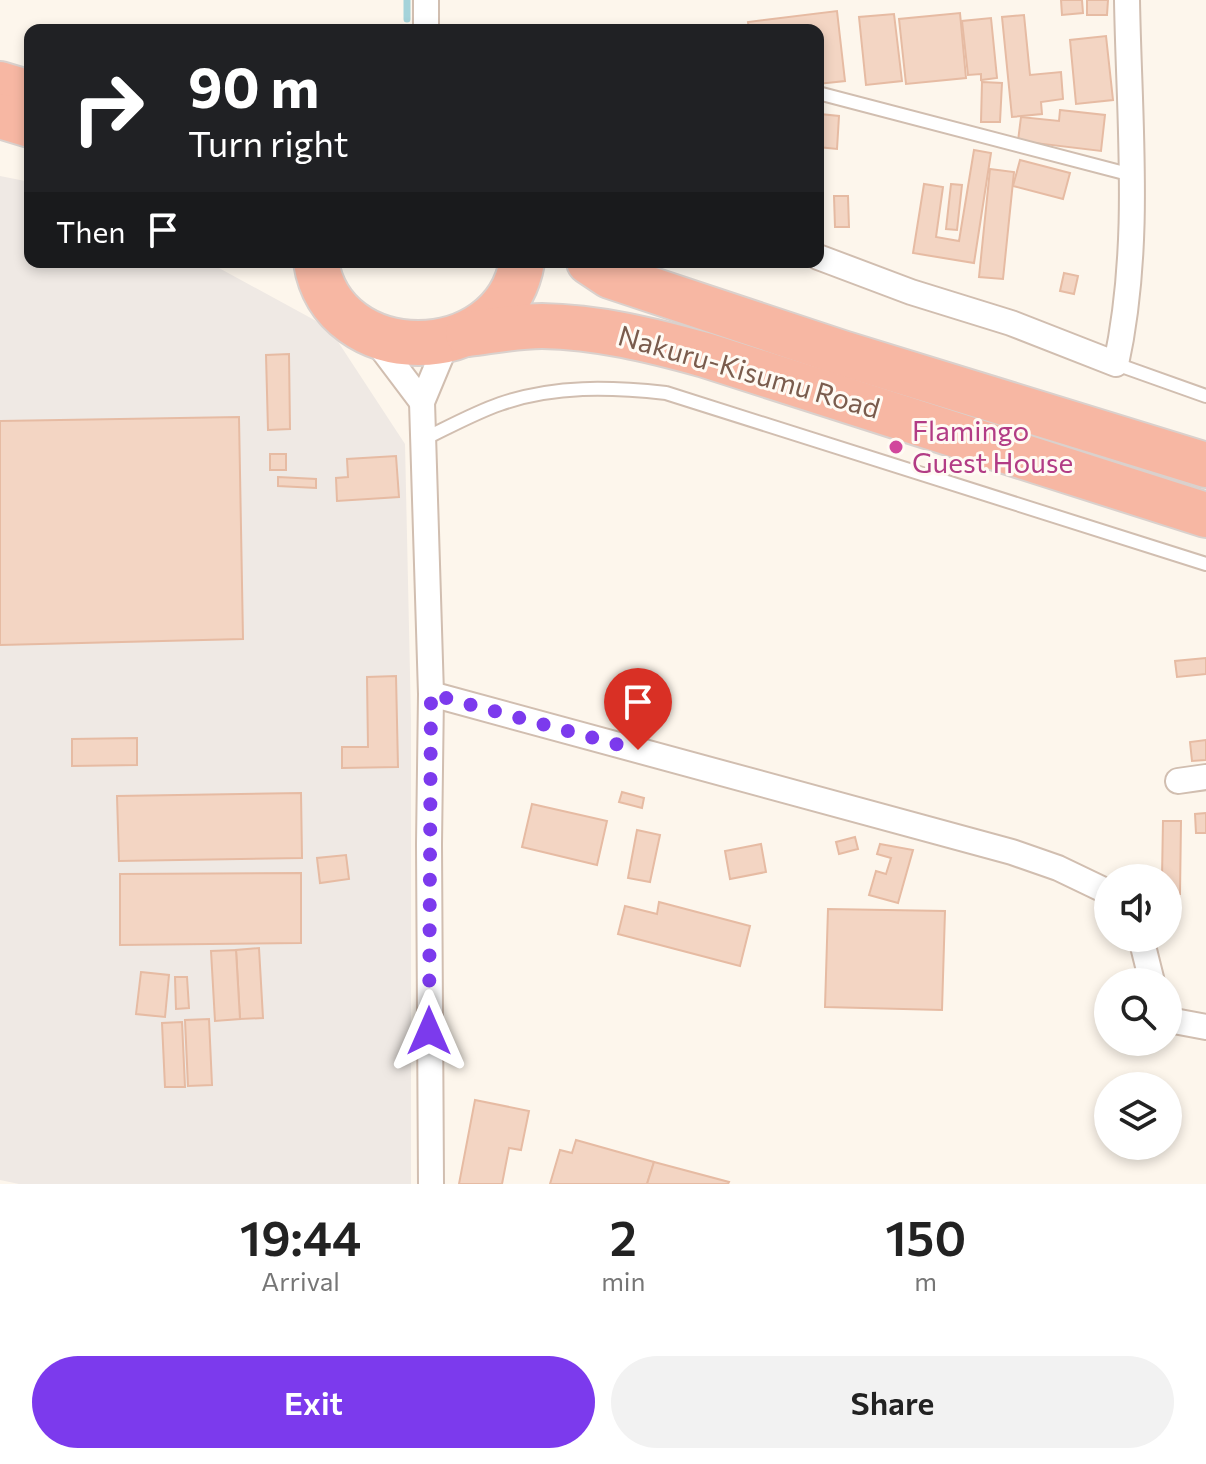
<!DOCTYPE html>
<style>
body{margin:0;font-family:Commissioner,sans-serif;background:#f2f2f2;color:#222;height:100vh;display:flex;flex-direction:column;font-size:30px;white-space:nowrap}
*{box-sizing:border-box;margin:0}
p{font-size:26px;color:#767676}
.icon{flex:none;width:44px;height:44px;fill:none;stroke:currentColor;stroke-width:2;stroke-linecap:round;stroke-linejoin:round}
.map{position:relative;height:1184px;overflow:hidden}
.drawer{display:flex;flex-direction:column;background:#fff;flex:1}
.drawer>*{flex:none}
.hud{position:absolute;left:24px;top:24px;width:800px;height:244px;border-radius:16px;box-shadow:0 4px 12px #0003;background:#202124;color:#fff;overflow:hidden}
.buttons{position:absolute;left:1094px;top:864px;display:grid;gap:16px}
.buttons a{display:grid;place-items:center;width:88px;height:88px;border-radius:50%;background:#fff;box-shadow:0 4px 12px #0003;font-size:40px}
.pin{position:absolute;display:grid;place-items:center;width:68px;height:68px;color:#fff;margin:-82px -34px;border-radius:50% 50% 50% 0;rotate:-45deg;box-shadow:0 0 8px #0007}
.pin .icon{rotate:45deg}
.me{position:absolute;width:88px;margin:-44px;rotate:0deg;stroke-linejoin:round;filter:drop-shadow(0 0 6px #0008)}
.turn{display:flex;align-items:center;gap:28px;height:168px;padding:0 32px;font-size:36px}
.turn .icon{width:104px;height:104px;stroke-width:2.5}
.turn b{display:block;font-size:56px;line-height:68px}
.then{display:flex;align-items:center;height:76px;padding:0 32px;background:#0003;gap:16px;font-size:30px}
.eta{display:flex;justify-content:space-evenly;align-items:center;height:136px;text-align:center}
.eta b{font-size:48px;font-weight:600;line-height:56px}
.button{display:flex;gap:16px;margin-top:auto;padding:16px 32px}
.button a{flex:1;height:92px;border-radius:48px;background:#7c3aed;color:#fff;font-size:32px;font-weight:600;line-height:92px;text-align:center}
.button a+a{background:#f2f2f2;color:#222}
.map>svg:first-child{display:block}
.industrial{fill:#efe9e4}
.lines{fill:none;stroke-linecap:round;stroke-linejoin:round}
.stream{stroke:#a5d3da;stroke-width:7}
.building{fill:#f3d5c3;stroke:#e6bba3;stroke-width:2}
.lane-casing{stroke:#d1beb0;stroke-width:16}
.street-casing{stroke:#d1beb0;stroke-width:28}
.highway-casing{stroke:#dad1cd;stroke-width:48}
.lane{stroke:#fff;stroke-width:12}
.street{stroke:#fff;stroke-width:24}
.highway{stroke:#f7b7a3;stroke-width:44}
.route{stroke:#7c3aed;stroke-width:14;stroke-dasharray:0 25.2}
.hotel-dot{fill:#d1479c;stroke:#fffaf3;stroke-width:3}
.labels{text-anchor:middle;stroke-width:6;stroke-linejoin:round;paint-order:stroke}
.street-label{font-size:28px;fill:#7a5c4d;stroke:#fffaf3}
.hotel-label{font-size:28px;fill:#b23c85;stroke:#fffaf3;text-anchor:start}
</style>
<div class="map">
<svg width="1206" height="1184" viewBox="0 0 1206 1184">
<rect width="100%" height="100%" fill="#fdf6ec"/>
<!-- industrial -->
<path class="industrial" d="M0 176 30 182V262H208L329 328 405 444 411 720V1184H19L0 1180Z"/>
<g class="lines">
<!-- stream -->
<path class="stream" d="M407 0V19"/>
</g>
<!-- building -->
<g class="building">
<path d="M1061 0H1082L1083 13 1062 15Z"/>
<path d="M1087 0H1108L1107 15H1087Z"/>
<path d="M837 11 845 81 818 84V30H749L748 22Z"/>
<path d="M960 13 966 78 906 84 899 19Z"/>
<path d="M894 14 902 81 866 85 859 17Z"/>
<path d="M1024 15 1030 75 1061 72 1063 99 1041 102 1042 114 1012 117 1002 17Z"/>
<path d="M991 18 997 78 981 80V74L968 75 962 21Z"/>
<path d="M1106 36 1113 100 1076 104 1070 40Z"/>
<path d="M982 82 1002 83 1000 122H981Z"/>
<path d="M1060 110 1105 115 1101 151 1018 141 1021 117 1059 121Z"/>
<path d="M820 114 839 116 837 149 818 147Z"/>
<path d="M974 150 991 153 974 263 913 253 924 184 943 187 936 237 959 241Z"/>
<path d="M1020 160 1070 173 1063 199 1013 186Z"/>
<path d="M990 169 1014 172 1003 279 979 277Z"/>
<path d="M951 184 962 185 957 230 946 229Z"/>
<path d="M834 196H848L849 227H835Z"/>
<path d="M1064 273 1078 276 1074 294 1060 291Z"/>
<path d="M289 354 290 429 268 430 266 355Z"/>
<path d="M239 417 243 639 0 645V421Z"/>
<rect x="270" y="454" width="16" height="16"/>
<path d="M396 456 399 497 337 501 336 478 348 477 347 459Z"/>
<path d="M278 477 316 479V488L278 486Z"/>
<path d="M1206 658V674L1177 677 1175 661Z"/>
<path d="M396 676 398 767 342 768V747H368L367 677Z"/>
<path d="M137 738V765L72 766V739Z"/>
<path d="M1206 740V760L1192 761 1190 742Z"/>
<path d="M622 792 644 798 642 808 619 802Z"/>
<path d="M301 793 302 858 119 861 117 796Z"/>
<path d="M532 804 607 821 597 865 522 847Z"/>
<path d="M1206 813V833H1196L1195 814Z"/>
<path d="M1163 821H1181L1180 894H1168V878H1162Z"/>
<path d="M637 830 660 835 650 882 628 878Z"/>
<path d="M855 837 858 849 839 854 836 842Z"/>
<path d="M761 844 766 872 730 879 725 851Z"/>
<path d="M880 844 913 850 898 903 869 895 876 871 886 874 891 858 877 854Z"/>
<path d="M346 855 349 879 320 883 317 858Z"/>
<path d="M301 873V943L120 945V874Z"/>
<path d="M659 902 750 926 740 966 618 934 625 906 657 914Z"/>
<path d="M828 909 945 911 942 1010 825 1007Z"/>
<path d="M259 948 263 1018 240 1019 236 950Z"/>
<path d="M236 950 240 1019 215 1021 211 951Z"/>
<path d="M141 972 169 975 165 1017 136 1014Z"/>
<path d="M175 977H187L189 1008 176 1009Z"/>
<path d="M209 1019 212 1085 188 1086 185 1020Z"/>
<path d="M182 1022 185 1087H165L162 1023Z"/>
<path d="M475 1100 529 1111 521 1150 509 1148 502 1184H459Z"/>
<path d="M576 1140 654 1162 647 1184H550L560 1150 572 1153Z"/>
<path d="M654 1162 729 1182 728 1184H647Z"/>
</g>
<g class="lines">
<!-- lane casing -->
<g class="lane-casing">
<g id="lane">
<path d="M818 93 1132 175"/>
<path d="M1116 364 1206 396"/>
<path d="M422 440C447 428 474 413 500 404 555 385 610 387 666 393L1206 564"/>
</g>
</g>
<!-- street casing -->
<g class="street-casing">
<g id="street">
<path d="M426 0V30"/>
<path d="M818 257 911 292 1011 323 1116 364C1142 245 1129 121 1127 0"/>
<path d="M373 337 422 402"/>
<path d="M431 694 1012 852 1058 868 1108 892"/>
<path d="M1178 781 1206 777"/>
<path d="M1141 938 1152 982"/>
<path d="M1168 1015 1174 1021 1206 1027"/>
<path d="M431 1184 429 844 431 694 422 402 447 342"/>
</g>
</g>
<!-- highway casing -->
<g class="highway-casing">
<g id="highway">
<path d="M0 84 30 93"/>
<path d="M0 116 30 125"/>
<path d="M316 262C333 370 503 370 522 262"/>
<path d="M589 262 610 276 842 353 1206 465"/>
<path d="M468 334C492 331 517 326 542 326 598 327 651 340 705 355L1206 515"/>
</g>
</g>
<!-- lane -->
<use href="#lane" class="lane"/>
<!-- street -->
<use href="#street" class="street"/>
<!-- highway -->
<use href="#highway" class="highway"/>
</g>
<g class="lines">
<!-- route -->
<path class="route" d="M429 1031 431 694 638 750"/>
</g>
<!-- markers -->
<circle class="hotel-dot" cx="896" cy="447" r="8"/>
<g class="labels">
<!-- street labels -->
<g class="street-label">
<text transform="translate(749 372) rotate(16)" y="10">Nakuru-Kisumu Road</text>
</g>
<!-- hotel labels -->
<g class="hotel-label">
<text x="912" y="441">Flamingo<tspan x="912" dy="32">Guest House</tspan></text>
</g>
</g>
</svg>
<div class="buttons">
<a><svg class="icon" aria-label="sound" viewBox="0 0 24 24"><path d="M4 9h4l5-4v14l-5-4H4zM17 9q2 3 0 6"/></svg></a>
<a><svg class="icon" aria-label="search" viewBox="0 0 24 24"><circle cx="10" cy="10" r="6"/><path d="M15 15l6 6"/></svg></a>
<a><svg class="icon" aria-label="layers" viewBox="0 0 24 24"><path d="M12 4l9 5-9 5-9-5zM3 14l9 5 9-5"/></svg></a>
</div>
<div class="pin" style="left:638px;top:750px;background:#d93025"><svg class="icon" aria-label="arrive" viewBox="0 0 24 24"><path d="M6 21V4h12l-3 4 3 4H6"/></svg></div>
<svg class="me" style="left:429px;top:1031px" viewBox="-20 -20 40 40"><path d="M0-17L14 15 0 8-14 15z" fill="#7c3aed" stroke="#fff" stroke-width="4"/></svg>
<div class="hud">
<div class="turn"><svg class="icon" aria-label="right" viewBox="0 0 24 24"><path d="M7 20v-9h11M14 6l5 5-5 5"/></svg><div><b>90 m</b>Turn right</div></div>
<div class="then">Then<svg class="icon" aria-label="arrive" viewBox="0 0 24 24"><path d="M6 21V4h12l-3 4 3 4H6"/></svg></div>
</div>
</div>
<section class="drawer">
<div class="eta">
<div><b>19:44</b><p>Arrival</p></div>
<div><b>2</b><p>min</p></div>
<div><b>150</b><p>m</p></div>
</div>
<div class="button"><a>Exit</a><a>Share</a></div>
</section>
